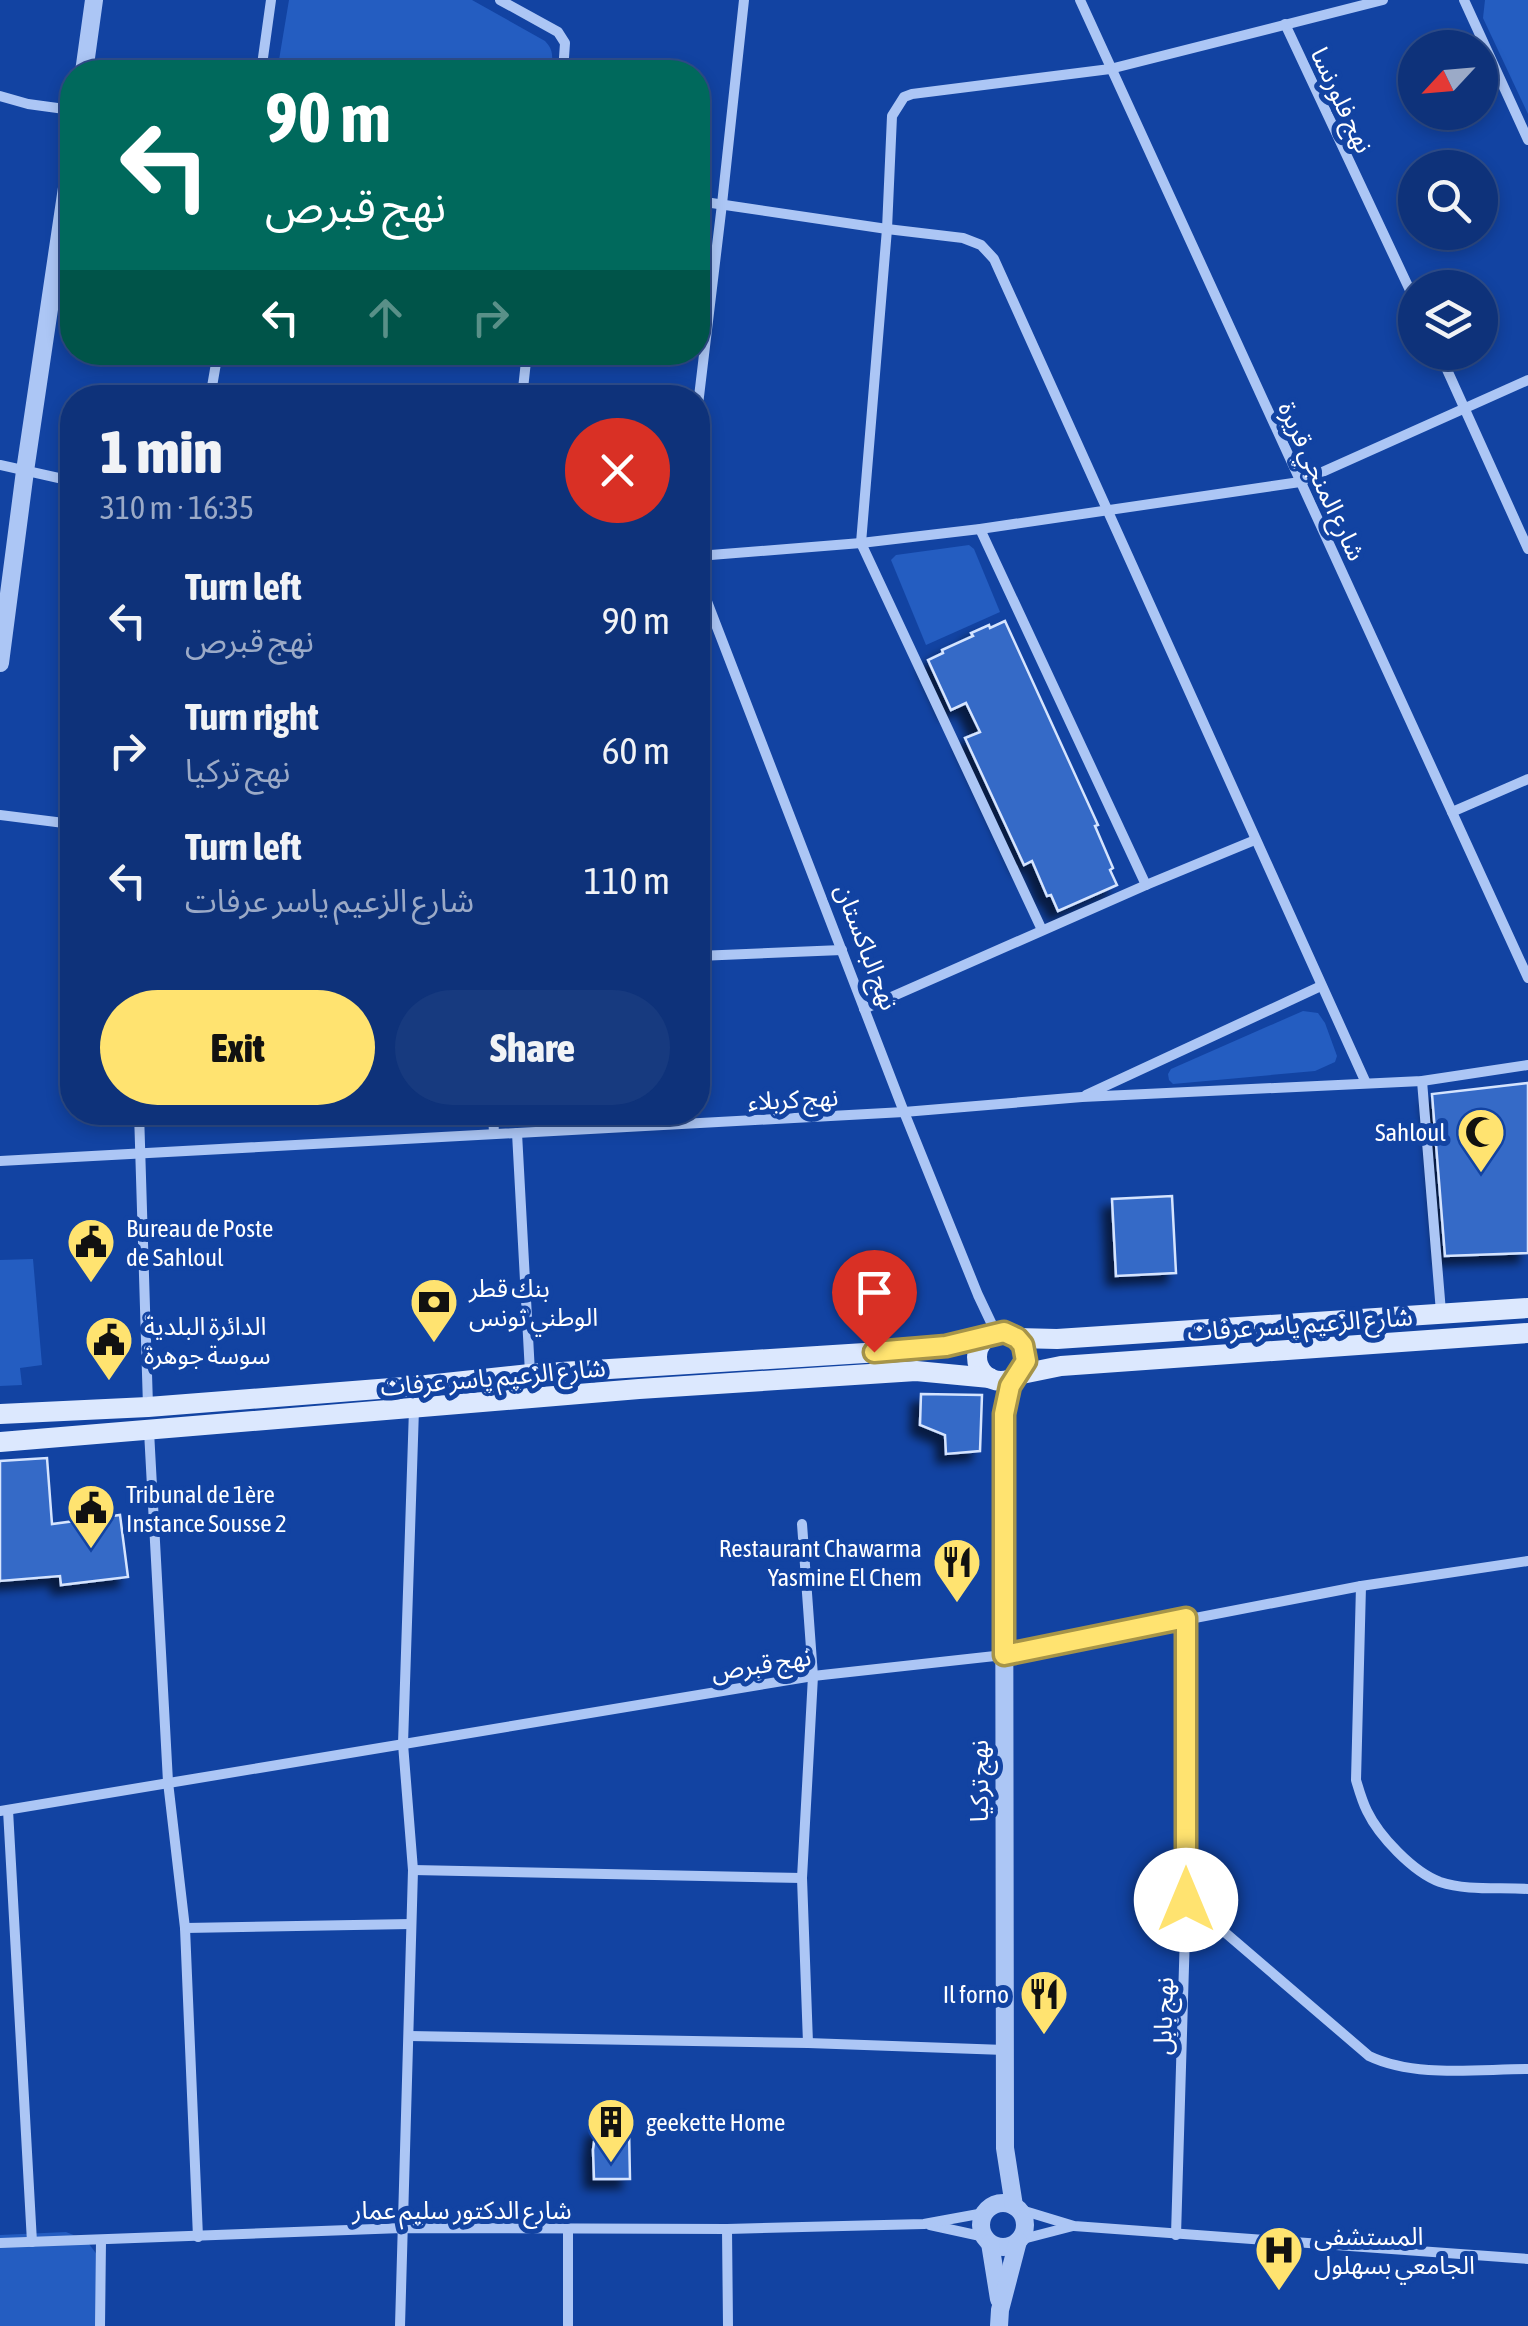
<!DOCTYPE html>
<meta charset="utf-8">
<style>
body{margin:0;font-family:"Asap Condensed","Noto Sans Arabic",sans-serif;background:#173a7f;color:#f1f3f6;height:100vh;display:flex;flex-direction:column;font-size:38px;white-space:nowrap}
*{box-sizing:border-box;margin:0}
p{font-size:32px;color:#9baac7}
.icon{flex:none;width:55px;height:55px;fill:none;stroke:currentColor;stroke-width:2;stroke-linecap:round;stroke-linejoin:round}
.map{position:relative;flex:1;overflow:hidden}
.sheet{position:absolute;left:60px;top:385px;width:650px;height:740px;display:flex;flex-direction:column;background:#0e327a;border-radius:40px;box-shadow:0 5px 15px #0003,0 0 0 2px #2e4d8b}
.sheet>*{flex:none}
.top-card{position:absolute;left:60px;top:60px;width:650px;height:305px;border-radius:40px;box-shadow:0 5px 15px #0003,0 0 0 2px #2e4d8b;background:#00695c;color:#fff;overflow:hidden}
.needle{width:65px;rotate:244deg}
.fabs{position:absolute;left:1398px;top:30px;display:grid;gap:20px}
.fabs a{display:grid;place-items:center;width:100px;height:100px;border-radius:50%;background:#0e327a;box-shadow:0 5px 15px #0003,0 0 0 2px #2e4d8b;font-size:50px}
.pin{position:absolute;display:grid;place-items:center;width:85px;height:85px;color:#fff;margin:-102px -42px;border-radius:50% 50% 50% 0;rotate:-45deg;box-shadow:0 0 10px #0007}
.pin .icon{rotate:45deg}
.me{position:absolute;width:110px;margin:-55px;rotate:0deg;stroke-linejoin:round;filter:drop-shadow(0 0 8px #0008)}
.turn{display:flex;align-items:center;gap:35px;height:210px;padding:0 40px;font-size:45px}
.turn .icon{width:130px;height:130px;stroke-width:2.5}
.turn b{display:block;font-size:70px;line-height:85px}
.lanes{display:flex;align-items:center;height:95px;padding:0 40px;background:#0003;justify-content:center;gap:50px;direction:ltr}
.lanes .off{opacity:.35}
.round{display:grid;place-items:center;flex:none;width:105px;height:105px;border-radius:52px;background:#173a7f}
.head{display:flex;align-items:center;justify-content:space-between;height:170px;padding:0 40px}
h1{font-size:60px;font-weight:800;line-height:75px}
.primary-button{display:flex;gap:20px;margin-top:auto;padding:20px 40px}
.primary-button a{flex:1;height:115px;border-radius:60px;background:#ffe370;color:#111;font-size:40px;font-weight:800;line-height:115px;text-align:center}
.primary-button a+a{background:#173a7f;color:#f1f3f6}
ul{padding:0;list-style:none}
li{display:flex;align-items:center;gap:30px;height:130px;padding:0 40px}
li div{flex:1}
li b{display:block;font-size:38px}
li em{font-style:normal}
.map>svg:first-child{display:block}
.green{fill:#245dc1}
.building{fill:#366ac7;stroke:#d5e4fe;stroke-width:2.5;filter:url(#shadow)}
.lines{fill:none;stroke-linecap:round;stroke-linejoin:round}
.minor{stroke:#acc6f5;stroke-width:10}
.tertiary{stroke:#acc6f5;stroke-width:18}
.secondary{stroke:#dce8fe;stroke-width:20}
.route-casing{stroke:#a69449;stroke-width:25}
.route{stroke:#ffe370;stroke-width:18}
.labels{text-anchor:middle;stroke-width:10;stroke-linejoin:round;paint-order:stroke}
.street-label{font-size:25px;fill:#fff;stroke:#1243a2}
.poi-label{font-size:25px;fill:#fff;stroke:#1243a2;text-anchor:start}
</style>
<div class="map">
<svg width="1528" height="2326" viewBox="0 0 1528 2326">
<defs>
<filter id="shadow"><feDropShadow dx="-9" dy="9" stdDeviation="5" flood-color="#0009"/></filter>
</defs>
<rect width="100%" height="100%" fill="#1243a2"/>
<!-- green -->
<g class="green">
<path d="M289 0H472L545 41C555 51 552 59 551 72H277Z"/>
<path d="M1485 0H1528V114L1483 18Z"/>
<path d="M969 545 974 549 1000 612 926 645 891 560 896 555Z"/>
<path d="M1303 1011 1318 1013 1325 1023 1337 1056 1335 1062 1315 1071 1173 1084 1169 1080 1168 1074 1171 1069Z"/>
<path d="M33 1259 42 1365 20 1368 22 1385 0 1386V1260Z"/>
<path d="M66 2232 86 2240 98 2256V2326H0V2235Z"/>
</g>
<!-- building -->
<g class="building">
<path d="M1005 621 1098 825 1095 826 1113 868 1110 870 1117 885 1058 911 1051 895 1047 896 1032 861 1024 865 965 738 980 732 966 703 951 710 928 660 943 653 942 650 973 636 971 633 989 625 990 628Z"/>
<path d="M1528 1083V1253L1445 1256 1432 1094Z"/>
<path d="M1172 1196 1176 1273 1116 1276 1112 1199Z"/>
<path d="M921 1394 982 1395 980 1451 946 1454 945 1435 920 1425Z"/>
<path d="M47 1458 52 1524 120 1515 128 1577 61 1585 60 1576 0 1581V1461Z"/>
<path d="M596 2127 629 2129 630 2179H594L593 2150Z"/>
</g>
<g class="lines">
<!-- minor -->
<g class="minor">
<path d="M500 0 558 32 565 43 563 72"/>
<path d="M1080 0 1528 978"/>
<path d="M1464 0 1528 140"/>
<path d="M1285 24 1415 301"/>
<path d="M261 72 271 0"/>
<path d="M0 96 28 104 72 110"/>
<path d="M698 201 887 229 963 238 981 245 994 259 1366 1083"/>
<path d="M1439 352 1528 549"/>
<path d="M212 389 281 398"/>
<path d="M210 398 218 352"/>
<path d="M522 398 527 352"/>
<path d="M698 405 722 204 744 0"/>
<path d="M0 465 72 481"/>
<path d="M980 529 1146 885"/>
<path d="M698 556 861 543 980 529 1300 482 1528 380"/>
<path d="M698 578 904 1112 978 1295 996 1333"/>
<path d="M1452 812 1528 779"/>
<path d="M0 815 72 824"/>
<path d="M1042 930 861 543 887 229 892 116 904 97 912 94 1110 69 1383 0"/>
<path d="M698 956 842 950"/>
<path d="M864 1009 1146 885 1255 840"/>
<path d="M1422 1081 1441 1312"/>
<path d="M1086 1095 1321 986"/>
<path d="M139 1112 148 1406"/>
<path d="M493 1112 494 1134"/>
<path d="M517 1133 530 1373"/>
<path d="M0 1161 904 1112 1082 1097 1422 1081 1528 1065"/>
<path d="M149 1431 168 1782 185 1928 198 2237"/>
<path d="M802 1524 813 1676 802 1878 808 2043"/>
<path d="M1361 1586 1356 1780C1359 1790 1362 1801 1367 1811 1379 1836 1413 1872 1440 1882 1467 1891 1500 1887 1528 1889"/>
<path d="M8 1810 32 2242"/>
<path d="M0 1811 813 1676 1004 1655 1361 1586 1528 1561"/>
<path d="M413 1870 802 1878"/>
<path d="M1186 1899 1369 2056C1415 2078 1477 2069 1528 2069"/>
<path d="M185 1928 411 1924"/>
<path d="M409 2036 808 2043 1005 2050"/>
<path d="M1018 2209 1074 2226 1528 2259"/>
<path d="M930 2225 985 2237"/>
<path d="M568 2229V2326"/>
<path d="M727 2229 728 2326"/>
<path d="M1176 2235 1186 1899 1185 1618"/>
<path d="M1019 2240 1073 2226"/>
<path d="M0 2243 402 2228 727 2229 924 2224 984 2213"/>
<path d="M100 2326 101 2241"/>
<path d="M400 2326 413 1870 403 1744 414 1409"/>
</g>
<!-- tertiary -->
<g class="tertiary">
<path d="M84 72 94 0"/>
<path d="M0 663 25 471 72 154"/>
<circle cx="1003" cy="2225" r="22"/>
<path d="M1014 2206 1005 2148 1004 1414 1007 1395 1014 1378"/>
<path d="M990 2243 999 2299"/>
<path d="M999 2326 1000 2310 1018 2241"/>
</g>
<!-- secondary -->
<g class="secondary">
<circle cx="1001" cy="1357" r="24"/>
<path d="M1017 1338 1057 1339 1528 1308"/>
<path d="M1017 1375 1061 1366 1528 1333"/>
<path d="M0 1414 148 1407 417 1386 530 1374 912 1350 946 1346 989 1336"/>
<path d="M0 1442 639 1389 916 1371 990 1378"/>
</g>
</g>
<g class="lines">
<!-- route casing -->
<g class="route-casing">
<path id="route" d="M874 1352 946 1346 1004 1332 1017 1338 1023 1345 1026 1361 1010 1386 1004 1414V1655L1186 1618V1900"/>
</g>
<!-- route -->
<use href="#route" class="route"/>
</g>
<!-- icons -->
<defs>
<g id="mosque-pin" transform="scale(2.5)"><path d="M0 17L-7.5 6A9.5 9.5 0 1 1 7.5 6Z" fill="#ffe370" stroke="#1243a2"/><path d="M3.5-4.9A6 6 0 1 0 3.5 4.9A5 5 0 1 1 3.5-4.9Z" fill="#111"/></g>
<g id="civic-pin" transform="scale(2.5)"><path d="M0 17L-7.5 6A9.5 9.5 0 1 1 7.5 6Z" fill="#ffe370" stroke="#1243a2"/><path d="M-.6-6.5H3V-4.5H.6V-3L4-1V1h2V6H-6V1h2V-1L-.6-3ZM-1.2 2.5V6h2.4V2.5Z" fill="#111"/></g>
<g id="bank-pin" transform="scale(2.5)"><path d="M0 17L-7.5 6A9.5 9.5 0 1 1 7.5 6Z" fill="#ffe370" stroke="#1243a2"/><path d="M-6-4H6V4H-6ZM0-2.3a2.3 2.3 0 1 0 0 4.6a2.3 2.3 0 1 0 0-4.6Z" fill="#111"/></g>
<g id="restaurant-pin" transform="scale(2.5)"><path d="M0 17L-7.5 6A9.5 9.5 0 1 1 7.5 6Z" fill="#ffe370" stroke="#1243a2"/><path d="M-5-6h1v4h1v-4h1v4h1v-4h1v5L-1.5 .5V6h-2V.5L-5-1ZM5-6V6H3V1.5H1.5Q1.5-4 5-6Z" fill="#111"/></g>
<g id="building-pin" transform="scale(2.5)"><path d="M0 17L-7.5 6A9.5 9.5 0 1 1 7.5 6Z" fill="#ffe370" stroke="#1243a2"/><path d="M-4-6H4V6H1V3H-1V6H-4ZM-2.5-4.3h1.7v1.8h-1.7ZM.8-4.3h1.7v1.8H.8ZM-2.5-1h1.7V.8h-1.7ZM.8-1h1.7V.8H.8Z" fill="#111"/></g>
<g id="hospital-pin" transform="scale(2.5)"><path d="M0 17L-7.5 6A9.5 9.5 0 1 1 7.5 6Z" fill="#ffe370" stroke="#1243a2"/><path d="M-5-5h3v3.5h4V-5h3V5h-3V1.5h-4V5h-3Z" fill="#111"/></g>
</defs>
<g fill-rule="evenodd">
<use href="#mosque-pin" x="1481" y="1132"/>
<use href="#civic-pin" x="91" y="1242"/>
<use href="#bank-pin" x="434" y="1302"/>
<use href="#civic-pin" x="109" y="1340"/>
<use href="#civic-pin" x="91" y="1508"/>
<use href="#restaurant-pin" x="957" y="1562"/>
<use href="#restaurant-pin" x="1044" y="1994"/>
<use href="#building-pin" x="611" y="2122"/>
<use href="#hospital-pin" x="1279" y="2250"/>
</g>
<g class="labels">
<!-- street labels -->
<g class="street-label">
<text transform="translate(1342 100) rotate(65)" y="9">نهج فلورنسا</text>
<text transform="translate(1322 481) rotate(65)" y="9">شارع المنجي قريرة</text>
<text transform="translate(867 947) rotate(69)" y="9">نهج الباكستان</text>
<text transform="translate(793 1099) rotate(-3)" y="9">نهج كربلاء</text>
<text transform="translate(1300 1324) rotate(-4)" y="9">شارع الزعيم ياسر عرفات</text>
<text transform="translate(493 1377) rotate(-5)" y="9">شارع الزعيم ياسر عرفات</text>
<text transform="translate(761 1664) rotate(-9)" y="9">نهج قبرص</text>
<text transform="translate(979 1781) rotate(-90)" y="9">نهج تركيا</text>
<text transform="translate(1163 2016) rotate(-88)" y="9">نهج بابل</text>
<text x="462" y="2219">شارع الدكتور سليم عمار</text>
</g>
<!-- poi labels -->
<g class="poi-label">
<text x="1446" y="1141" text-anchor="end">Sahloul</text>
<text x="126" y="1237">Bureau de Poste<tspan x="126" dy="29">de Sahloul</tspan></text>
<text x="469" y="1297">بنك قطر<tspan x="469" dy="29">الوطني تونس</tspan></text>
<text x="144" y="1335">الدائرة البلدية<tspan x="144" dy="29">سوسة جوهرة</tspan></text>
<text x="126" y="1503">Tribunal de 1ère<tspan x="126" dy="29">Instance Sousse 2</tspan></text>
<text x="922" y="1557" text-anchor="end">Restaurant Chawarma<tspan x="922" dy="29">Yasmine El Chem</tspan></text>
<text x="1009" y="2003" text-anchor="end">Il forno</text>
<text x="646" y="2131">geekette Home</text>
<text x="1314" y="2245">المستشفى<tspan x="1314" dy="29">الجامعي بسهلول</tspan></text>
</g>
</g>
</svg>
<div class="fabs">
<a><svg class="needle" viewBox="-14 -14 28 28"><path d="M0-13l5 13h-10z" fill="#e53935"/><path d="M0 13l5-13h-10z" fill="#9baac7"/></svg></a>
<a><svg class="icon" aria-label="search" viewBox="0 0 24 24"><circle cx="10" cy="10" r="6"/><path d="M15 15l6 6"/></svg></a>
<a><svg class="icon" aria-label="layers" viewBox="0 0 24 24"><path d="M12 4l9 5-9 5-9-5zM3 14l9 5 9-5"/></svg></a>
</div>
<div class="pin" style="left:874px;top:1352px;background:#d93025"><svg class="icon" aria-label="arrive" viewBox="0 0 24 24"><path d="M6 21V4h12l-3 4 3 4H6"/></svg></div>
<svg class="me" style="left:1186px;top:1900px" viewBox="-20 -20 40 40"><circle r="19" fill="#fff"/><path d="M0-13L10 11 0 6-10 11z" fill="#ffe370"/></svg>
<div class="top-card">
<div class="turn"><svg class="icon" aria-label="left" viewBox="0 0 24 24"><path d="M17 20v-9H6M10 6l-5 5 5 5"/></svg><div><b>90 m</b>نهج قبرص</div></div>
<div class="lanes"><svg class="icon" aria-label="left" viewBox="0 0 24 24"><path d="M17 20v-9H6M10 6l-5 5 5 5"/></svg><svg class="icon off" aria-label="ahead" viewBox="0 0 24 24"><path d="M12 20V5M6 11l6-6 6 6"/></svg><svg class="icon off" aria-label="right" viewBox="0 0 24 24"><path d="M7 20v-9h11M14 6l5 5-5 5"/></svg></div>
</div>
<section class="sheet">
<div class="head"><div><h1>1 min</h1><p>310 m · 16:35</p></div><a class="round" style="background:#d93025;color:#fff"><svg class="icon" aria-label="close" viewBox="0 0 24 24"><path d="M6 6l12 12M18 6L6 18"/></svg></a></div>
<ul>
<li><svg class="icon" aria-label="left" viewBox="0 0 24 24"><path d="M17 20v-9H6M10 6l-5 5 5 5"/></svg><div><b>Turn left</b><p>نهج قبرص</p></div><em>90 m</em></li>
<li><svg class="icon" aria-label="right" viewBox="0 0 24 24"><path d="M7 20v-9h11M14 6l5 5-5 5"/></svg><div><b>Turn right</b><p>نهج تركيا</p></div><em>60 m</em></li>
<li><svg class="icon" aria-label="left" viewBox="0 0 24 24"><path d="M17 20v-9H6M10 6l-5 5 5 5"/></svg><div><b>Turn left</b><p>شارع الزعيم ياسر عرفات</p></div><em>110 m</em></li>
</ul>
<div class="primary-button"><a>Exit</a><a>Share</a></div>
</section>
</div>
